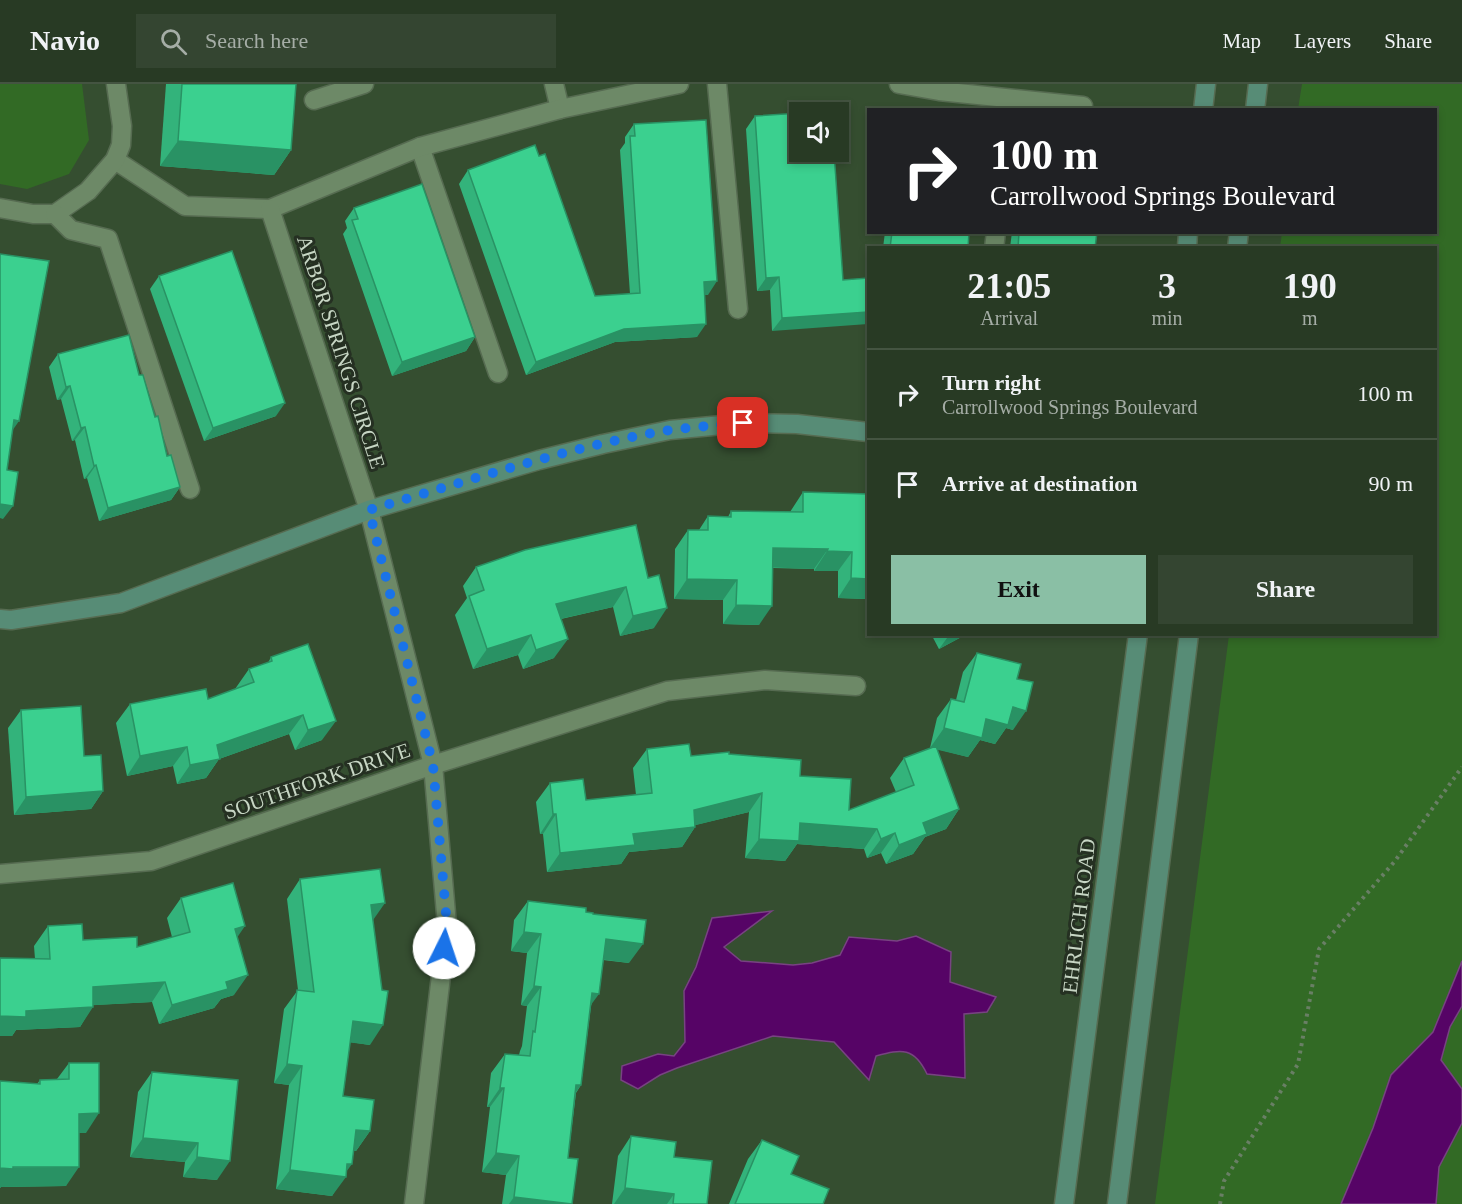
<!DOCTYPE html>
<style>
body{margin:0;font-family:Georgia,serif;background:#344531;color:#f1f3f6;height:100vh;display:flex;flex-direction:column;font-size:22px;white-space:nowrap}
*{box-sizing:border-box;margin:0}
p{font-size:20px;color:#a5ada6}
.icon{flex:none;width:33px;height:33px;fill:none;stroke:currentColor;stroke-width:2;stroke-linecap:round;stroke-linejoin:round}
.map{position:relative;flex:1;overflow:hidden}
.side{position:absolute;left:867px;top:162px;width:570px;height:390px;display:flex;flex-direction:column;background:#283a24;border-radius:0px;box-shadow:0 3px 9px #0003,0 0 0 2px #445441}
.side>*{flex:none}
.banner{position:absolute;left:867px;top:24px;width:570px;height:126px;border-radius:0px;box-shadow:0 3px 9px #0003,0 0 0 2px #445441;background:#202124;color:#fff;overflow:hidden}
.fabs{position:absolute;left:789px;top:18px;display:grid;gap:12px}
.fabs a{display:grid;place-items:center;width:60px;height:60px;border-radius:0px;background:#283a24;box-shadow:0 3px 9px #0003,0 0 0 2px #445441;font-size:30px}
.pin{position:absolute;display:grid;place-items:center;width:51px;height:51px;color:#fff;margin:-26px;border-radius:12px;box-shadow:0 3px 9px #0006}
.me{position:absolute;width:66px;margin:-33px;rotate:4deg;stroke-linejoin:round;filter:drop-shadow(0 0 4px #0008)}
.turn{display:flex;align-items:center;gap:21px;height:126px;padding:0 24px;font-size:27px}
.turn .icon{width:78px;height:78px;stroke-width:2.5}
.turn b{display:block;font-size:42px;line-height:51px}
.eta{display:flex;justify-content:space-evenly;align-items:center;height:102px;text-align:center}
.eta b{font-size:36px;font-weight:600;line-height:42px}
.button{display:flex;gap:12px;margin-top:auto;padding:12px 24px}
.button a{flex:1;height:69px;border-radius:0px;background:#8abfa5;color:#111;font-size:24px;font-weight:600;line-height:69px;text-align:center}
.button a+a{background:#344531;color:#f1f3f6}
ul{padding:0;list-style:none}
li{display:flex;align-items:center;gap:18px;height:90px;padding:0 24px;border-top:2px solid #445441}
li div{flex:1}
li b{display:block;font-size:22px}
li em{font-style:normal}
header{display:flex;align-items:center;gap:36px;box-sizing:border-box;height:84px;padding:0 30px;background:#283a24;border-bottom:2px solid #445441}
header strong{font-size:28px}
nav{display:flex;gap:33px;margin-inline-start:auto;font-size:21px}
.search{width:420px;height:54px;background:#344531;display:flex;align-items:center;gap:15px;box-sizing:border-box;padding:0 21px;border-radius:0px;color:#a5ada6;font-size:22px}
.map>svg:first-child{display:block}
.green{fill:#326a25}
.water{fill:#560466;stroke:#784382;stroke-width:1.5}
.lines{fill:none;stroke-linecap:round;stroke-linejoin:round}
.street-casing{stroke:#566b51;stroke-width:21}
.secondary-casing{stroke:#566b51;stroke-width:21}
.path{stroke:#697f65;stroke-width:4;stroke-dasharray:3 4.5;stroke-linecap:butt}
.street{stroke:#6d8967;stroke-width:18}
.secondary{stroke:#578c76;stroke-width:18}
.wall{fill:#33b37b}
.shaded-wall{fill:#299264}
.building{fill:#3bd08f;stroke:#299264;stroke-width:1.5}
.route{stroke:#1a73e8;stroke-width:10;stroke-dasharray:0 18}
.labels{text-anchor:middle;stroke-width:6;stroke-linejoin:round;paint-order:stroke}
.street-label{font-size:21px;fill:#c7d6c4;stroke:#253022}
</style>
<header>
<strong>Navio</strong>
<div class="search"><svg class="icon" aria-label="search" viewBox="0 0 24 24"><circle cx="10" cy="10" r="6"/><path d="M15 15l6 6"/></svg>Search here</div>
<nav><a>Map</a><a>Layers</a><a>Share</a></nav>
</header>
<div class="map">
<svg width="1462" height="1120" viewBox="0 0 1462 1120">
<rect width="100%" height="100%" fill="#354e30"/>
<!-- green -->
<g class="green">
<path d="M0 0H82L89 56 69 90 27 105 0 100Z"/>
<path d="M1302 0H1462V1120H1155L1229 551 1436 550V164L1280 163 1282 149 1436 148V26L1298 25Z"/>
</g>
<!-- water -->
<g class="water">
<path d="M772 827 724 863 741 877 793 881 812 879 840 871 849 853 897 857 916 852 951 868 950 898 996 913 987 928 964 930 965 994 927 990C914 963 902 965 876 972L869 996 834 958 773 952 677 984 660 991 638 1005 621 996 622 982 658 970 674 972 685 958 684 907 696 883 712 834Z"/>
<path d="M1462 877V922L1450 943 1441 976 1462 1005V1039L1439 1083 1436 1120H1341L1373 1044 1391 991 1433 948Z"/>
</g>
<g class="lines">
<!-- street casing -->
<g class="street-casing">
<g id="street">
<path d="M554 0 560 25"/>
<path d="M717 0 738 225"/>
<path d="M899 0 939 7 1083 22"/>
<path d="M314 16 364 0"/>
<path d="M420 63 498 289"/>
<path d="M115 76 185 122 270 125 420 63 560 25 679 0"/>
<path d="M0 124 33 130H55L88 107 115 76 121 61 122 42 116 0"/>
<path d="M270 125 369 426 433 681 447 841 414 1120"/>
<path d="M55 130 71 146 108 155 190 405"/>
<path d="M994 164 996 148"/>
<path d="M0 790 151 777 433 681 667 607 765 596 856 602"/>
</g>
</g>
<!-- secondary casing -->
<g class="secondary-casing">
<g id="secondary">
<path d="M1203 26 1206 0"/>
<path d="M1255 26 1258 0"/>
<path d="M1187 164 1188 148"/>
<path d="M1237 164 1239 148"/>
<path d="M0 535 11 536 121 519 369 426 539 376 603 360 670 346 743 339 797 340 868 348"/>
<path d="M1064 1120 1138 550"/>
<path d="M1117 1120 1189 550"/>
</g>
</g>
<!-- path -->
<path class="path" d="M1220 1120 1224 1097 1298 980 1319 865 1395 777 1462 683"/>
<!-- street -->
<use href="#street" class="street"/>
<!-- secondary -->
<use href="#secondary" class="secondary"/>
</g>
<!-- wall -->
<g class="wall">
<path d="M166 0H296L291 66 274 91 160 82Z"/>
<path d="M755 32 843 196 772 247 770 206 757 207 746 45Z"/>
<path d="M634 40 708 211H705L697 253 615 258 526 291 459 100 468 86 595 212 630 210 620 66 625 59V53Z"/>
<path d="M354 124 475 253 466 267 392 292 343 150 347 144 345 137Z"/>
<path d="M885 148H969L968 164H883Z"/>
<path d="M1012 148H1097L1095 164H1010Z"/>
<path d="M159 192 276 332 204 357 150 205Z"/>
<path d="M58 270 139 291 155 333 167 372 180 403 171 416 99 437 87 394 84 395 75 356 72 357 61 315 57 316 49 283Z"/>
<path d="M803 408 868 410V515L838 514V487H814V485L773 484 759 541 723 540V516L674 515 675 465 688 446H699L708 432 728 433 731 427 790 428Z"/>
<path d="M636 441 654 544 620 552 613 523 561 535 554 574 523 585 518 571 473 585 455 531 467 514 463 502 476 483Z"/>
<path d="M931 550H967L939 565Z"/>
<path d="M977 569 1017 595 1013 646 1006 644 995 660 980 656 968 673 937 665 959 725 946 745 925 753 913 770 886 780 881 769 867 774 864 765 797 760 785 777 745 774 749 728 695 741V743L682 763 629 768 621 780 547 788 543 750H540L536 718 550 699 586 716 636 711 633 684 647 665 691 672 729 670 800 692 849 726 896 708 890 694 904 674 930 664 937 634 951 615 956 616 963 588Z"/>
<path d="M271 573 322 656 295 666 289 650 219 675 206 694 177 700 173 682 127 692 116 639 130 620 208 615 235 605 249 585 268 579Z"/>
<path d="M21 626 84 672 103 707 91 725 14 731 8 644Z"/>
<path d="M300 795 373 836 370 961 350 958 343 1012 370 1047 356 1067 353 1066 346 1088 332 1112 276 1105 289 1001 274 999 284 925 298 906 287 815Z"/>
<path d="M181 814 237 853 234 911 221 915 214 924 159 940 152 918 93 921 80 943 16 946 12 952H0V874L35 875 34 862 48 842 83 856 137 863 172 853 167 834Z"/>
<path d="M528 817 586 828 593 830 629 879 603 876 591 922 581 1001 576 1009 568 1074 572 1120H502L506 1091 482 1088 490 1023H487L491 989 505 970 519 971 520 967 522 962 527 922 521 921 527 869 511 867 514 836Z"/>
<path d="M69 979 86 1049H79L66 1102 1 1103 0 1104V997L37 1000 40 996 57 995Z"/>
<path d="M152 988 238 996 217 1096 183 1093 185 1078 130 1073 138 1008Z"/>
<path d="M631 1052 674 1073 707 1120H612L618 1072Z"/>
<path d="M762 1056 791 1090 823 1120H729L748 1075Z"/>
</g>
<!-- shaded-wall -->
<g class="shaded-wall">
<path d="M178 57 291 66 274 91 160 82Z"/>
<path d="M779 193 770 206 757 207 766 194Z"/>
<path d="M717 197 708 211H695L704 198Z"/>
<path d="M868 228V240L772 247 782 234Z"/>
<path d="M706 240 697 253 615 258 526 291 536 278 624 245Z"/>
<path d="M475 253 466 267 392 292 402 278Z"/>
<path d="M70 302 61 315 57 316 66 303Z"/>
<path d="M285 319 276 332 204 357 213 344Z"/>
<path d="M14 336 19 337 10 350Z"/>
<path d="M85 343 75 356 72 357 81 344Z"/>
<path d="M96 381 87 394 84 395 94 382Z"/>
<path d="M180 403 171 416 99 437 108 424Z"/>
<path d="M0 420 13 422 3 435 0 434Z"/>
<path d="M773 464 828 465 814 485 759 483Z"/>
<path d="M827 467 852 468 838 487H814Z"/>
<path d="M851 494 868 495V515L838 514Z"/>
<path d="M687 495 737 496 723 516 674 515Z"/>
<path d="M626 503 613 523 542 539 556 520Z"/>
<path d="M736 521 772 522 759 541 723 540Z"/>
<path d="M667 524 654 544 620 552 633 532Z"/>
<path d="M950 550H967L939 565Z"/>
<path d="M531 551 518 571 473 585 487 565Z"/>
<path d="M568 555 554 574 523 585 536 566Z"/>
<path d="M1013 623 1026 627 1013 646 1006 644 995 660 980 656 968 673 930 664 944 644 986 635Z"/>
<path d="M303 631 289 650 219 675 206 694 177 700 190 681 217 661Z"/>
<path d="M336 637 322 656 295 666 308 646Z"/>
<path d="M187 663 173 682 127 692 140 672Z"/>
<path d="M103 707 91 725 14 731 26 713Z"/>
<path d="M762 709 749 728 680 745 694 726Z"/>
<path d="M959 725 946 745 925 753 913 770 886 780 899 761 923 739Z"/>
<path d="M553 730H556L543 750H540Z"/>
<path d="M800 739 877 745 864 765 797 760 785 777 745 774 759 755Z"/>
<path d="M695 743 682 763 629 768 621 780 547 788 560 769 633 750Z"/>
<path d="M895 749 881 769 867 774 881 755Z"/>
<path d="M385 819 371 839V821Z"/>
<path d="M245 842 232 861 235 845Z"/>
<path d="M524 848 541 850 527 869 511 867Z"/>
<path d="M606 855 643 860 629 879 592 874Z"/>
<path d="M248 891 234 911 221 915 214 924 159 940 172 921 226 898Z"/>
<path d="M165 898 152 918 79 922 93 903Z"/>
<path d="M534 902 541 903 527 922 521 921Z"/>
<path d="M592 909 599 910 585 929Z"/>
<path d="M93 923 80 943 16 946 12 952H0V932L26 927Z"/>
<path d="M353 937 383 941 370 961 339 957Z"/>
<path d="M287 980 302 982 289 1001 274 999Z"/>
<path d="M576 1001H581L567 1021Z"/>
<path d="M500 1004H504L490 1023H487Z"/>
<path d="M99 1029 86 1049H66L79 1030Z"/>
<path d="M356 1046 370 1047 356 1067 342 1065Z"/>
<path d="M143 1054 198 1059 185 1078 130 1073Z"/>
<path d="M496 1069 519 1072 506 1091 482 1088Z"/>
<path d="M197 1073 230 1077 217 1096 183 1093Z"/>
<path d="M347 1080H352L343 1092 346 1093 332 1112 276 1105 290 1086Z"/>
<path d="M79 1083 66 1102 1 1103 0 1104V1084Z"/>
<path d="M625 1104 674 1110 667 1120H614Z"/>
<path d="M514 1113 572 1120H509Z"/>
</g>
<!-- building -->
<g class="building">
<path d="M182 0H296L291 66 178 57Z"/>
<path d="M827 27V28H806Z"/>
<path d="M800 29V68H834L843 196 868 194V228L782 234 779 193 766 194 755 32Z"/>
<path d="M706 36 717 197 704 198 706 240 624 245 536 278 468 86 535 61 539 72 545 70 595 212 640 209 630 52H635L634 40Z"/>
<path d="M422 100 475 253 402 278 352 136 358 135 354 124Z"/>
<path d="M892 148H969L968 164H890Z"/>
<path d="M1019 148H1097L1095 164H1018Z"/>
<path d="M232 167 285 319 213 344 159 192Z"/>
<path d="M0 170 49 177 19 337 14 336 7 386 18 388 13 422 0 420Z"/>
<path d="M129 251 139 291H143L155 333 158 332 167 372 171 371 180 403 108 424 96 381 94 382 85 343 81 344 70 302 66 303 58 270Z"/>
<path d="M803 408 868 410V495L851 494 852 468 827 467 828 465 773 464 772 522 736 521 737 496 687 495 688 446H708V432L731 433V427L803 428Z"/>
<path d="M636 441 648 494 659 491 667 524 633 532 626 503 556 520 568 555 536 566 531 551 487 565 469 512 484 506 476 483 525 466Z"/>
<path d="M308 560 336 637 308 646 303 631 217 661 220 675 190 681 187 663 140 672 130 620 206 605 208 615 254 598 249 585 272 577 271 573Z"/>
<path d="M977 569 1021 580 1017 595 1033 598 1026 627 1013 623 1008 641 986 635 982 654 944 644 951 615 964 618Z"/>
<path d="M81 622 84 672 101 671 103 707 26 713 21 626Z"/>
<path d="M689 660 691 672 729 668V670L801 676 800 692 851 695 849 726 914 701 904 674 936 662 959 725 923 739 927 750 899 761 895 749 881 755 877 745 800 739 799 757 759 755 762 709 694 726 695 743 633 750 635 761 560 769 556 730H553L550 699 583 695 586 716 652 709 647 665Z"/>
<path d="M380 785 385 819 371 821 382 906 388 907 383 941 353 937 343 1012 374 1016 370 1047 356 1046 352 1080H347L346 1093 290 1086 302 982 287 980 297 906 314 908 300 795Z"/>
<path d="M233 799 245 842 235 845 248 891 226 898 228 905 172 921 165 898 93 903V923L26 927V933L0 932V874L50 875 48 842 82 840 83 856 137 853V863L190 848 181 814Z"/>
<path d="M528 817 586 824V828L593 829V830L646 836 643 860 606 855 599 910 592 909 581 1001H576L568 1074 578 1075 572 1120 514 1113 519 1072 496 1069 504 1004H500L505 970 530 972 533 947 535 948 541 903 534 902 541 850 524 848Z"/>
<path d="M69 979H99V1029L79 1030V1083H13V1085L0 1084V997L40 1000V996L69 995Z"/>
<path d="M152 988 238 996 230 1077 197 1073 198 1059 143 1054Z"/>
<path d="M631 1052 676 1058 674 1073 712 1077 707 1120H673L674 1110 625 1104Z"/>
<path d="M762 1056 799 1072 791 1090 829 1105 823 1120H735Z"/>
</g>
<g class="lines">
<!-- route -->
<path class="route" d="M444 864 447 841 433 681 369 426C468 397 568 363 670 346 694 343 718 341 743 339"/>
</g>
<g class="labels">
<!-- street labels -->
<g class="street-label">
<text transform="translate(341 268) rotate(72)" y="7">ARBOR SPRINGS CIRCLE</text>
<text transform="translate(317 697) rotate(-19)" y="7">SOUTHFORK DRIVE</text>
<text transform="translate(1079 832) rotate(-83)" y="7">EHRLICH ROAD</text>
</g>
</g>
</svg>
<div class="fabs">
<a><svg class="icon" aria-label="sound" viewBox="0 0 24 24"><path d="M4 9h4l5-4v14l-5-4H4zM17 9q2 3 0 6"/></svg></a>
</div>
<div class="pin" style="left:743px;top:339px;background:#d93025"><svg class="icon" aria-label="arrive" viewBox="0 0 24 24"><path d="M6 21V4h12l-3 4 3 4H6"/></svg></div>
<svg class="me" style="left:444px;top:864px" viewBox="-20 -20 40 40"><circle r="19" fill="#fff"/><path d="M0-13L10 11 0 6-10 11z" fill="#1a73e8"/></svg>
<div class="banner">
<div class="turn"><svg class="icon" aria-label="right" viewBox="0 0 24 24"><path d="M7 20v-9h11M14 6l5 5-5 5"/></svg><div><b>100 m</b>Carrollwood Springs Boulevard</div></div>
</div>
<section class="side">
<div class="eta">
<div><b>21:05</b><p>Arrival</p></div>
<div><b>3</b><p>min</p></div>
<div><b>190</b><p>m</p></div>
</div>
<ul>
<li><svg class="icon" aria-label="right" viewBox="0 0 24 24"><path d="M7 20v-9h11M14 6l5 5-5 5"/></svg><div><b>Turn right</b><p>Carrollwood Springs Boulevard</p></div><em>100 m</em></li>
<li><svg class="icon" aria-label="arrive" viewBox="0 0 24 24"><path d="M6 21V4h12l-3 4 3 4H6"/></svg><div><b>Arrive at destination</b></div><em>90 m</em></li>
</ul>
<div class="button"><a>Exit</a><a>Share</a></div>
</section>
</div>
